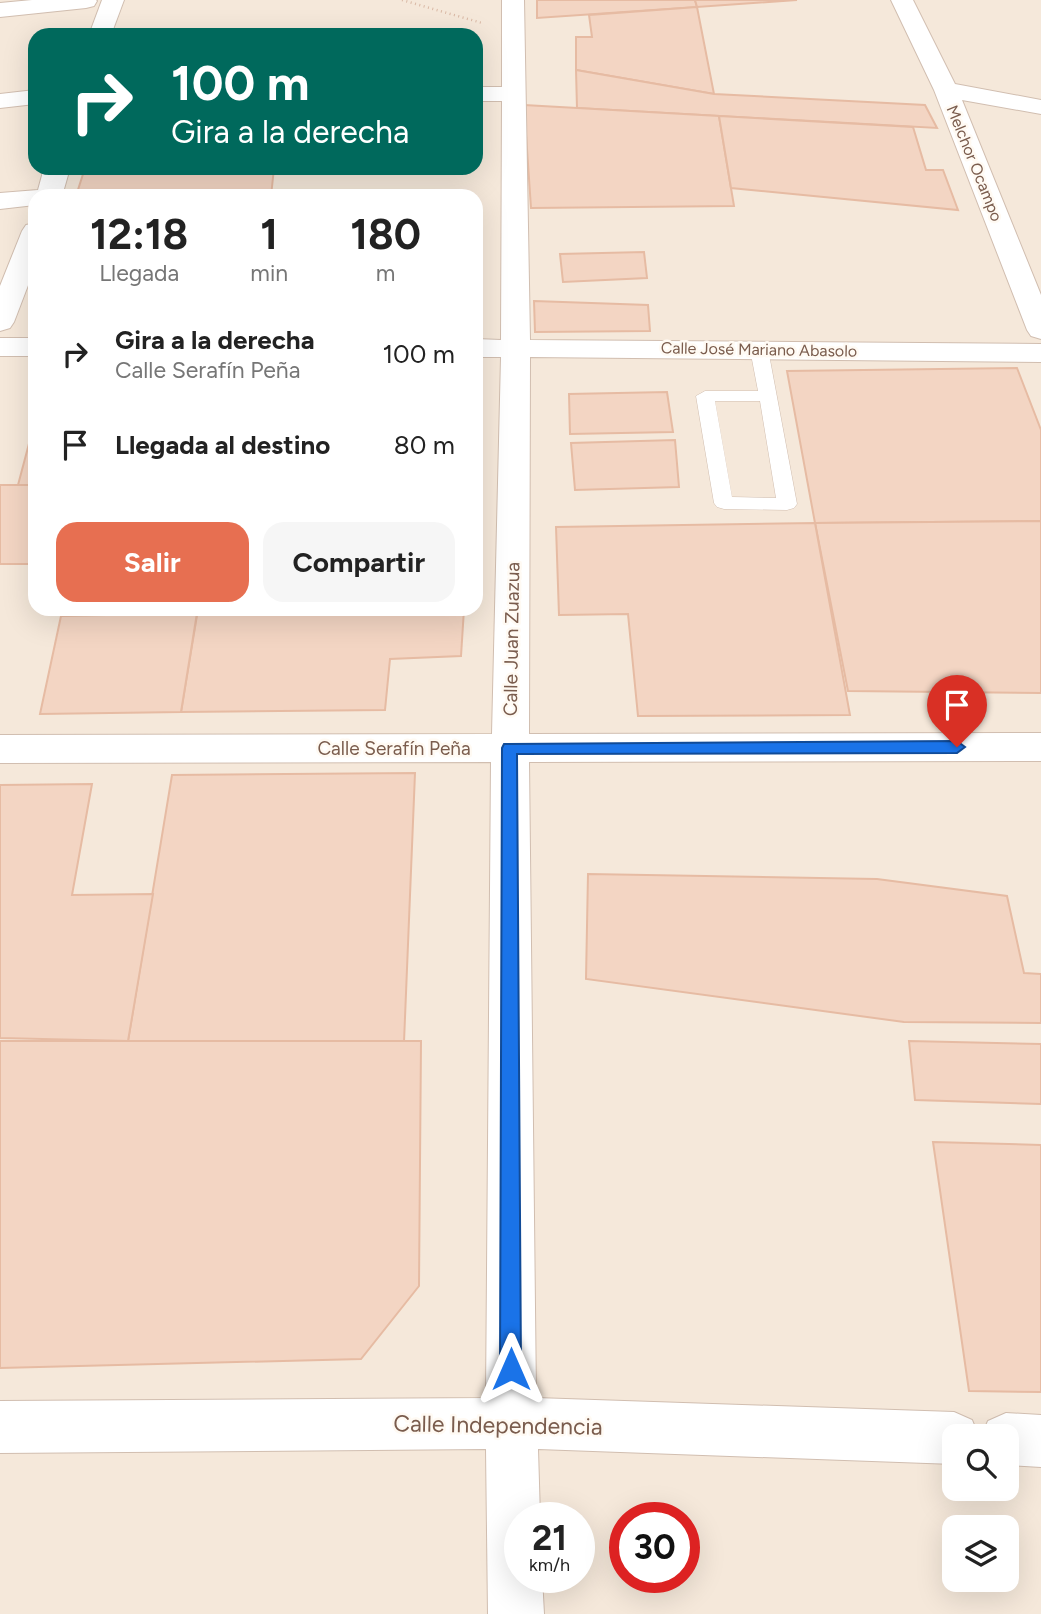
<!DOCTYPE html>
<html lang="es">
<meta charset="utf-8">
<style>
body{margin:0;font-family:Figtree,sans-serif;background:#f6f6f6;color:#222;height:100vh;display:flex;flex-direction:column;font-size:26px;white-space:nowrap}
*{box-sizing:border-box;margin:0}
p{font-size:23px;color:#767676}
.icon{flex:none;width:38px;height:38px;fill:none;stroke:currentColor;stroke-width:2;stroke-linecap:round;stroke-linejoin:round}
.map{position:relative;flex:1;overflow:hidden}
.sheet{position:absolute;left:28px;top:189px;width:455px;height:427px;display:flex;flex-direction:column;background:#fff;border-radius:21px;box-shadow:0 7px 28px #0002}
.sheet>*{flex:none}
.banner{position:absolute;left:28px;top:28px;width:455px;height:147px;border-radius:21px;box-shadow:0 7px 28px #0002;background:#00695c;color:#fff;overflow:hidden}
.controls{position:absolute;left:942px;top:1424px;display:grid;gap:14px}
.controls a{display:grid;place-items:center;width:77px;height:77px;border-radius:14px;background:#fff;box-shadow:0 7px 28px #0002;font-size:35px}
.speed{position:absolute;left:504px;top:1502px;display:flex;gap:14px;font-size:35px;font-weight:700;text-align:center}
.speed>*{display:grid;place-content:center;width:91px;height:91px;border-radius:50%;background:#fff;box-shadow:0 7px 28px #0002;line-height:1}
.speed small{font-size:18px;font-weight:400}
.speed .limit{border:10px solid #d22;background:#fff;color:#111}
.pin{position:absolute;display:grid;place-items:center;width:60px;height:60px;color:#fff;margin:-72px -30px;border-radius:50% 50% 50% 0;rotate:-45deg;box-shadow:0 0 7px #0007}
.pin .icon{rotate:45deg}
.me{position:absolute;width:77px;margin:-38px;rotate:0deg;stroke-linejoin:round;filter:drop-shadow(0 0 5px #0008)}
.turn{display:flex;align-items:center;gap:24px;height:147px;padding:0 28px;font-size:32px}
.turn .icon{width:91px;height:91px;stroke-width:2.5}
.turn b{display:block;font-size:49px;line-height:60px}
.eta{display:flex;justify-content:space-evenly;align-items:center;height:119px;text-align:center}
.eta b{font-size:42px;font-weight:700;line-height:49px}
.button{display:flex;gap:14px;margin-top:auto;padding:14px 28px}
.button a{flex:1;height:80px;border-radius:21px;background:#e76f51;color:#fff;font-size:28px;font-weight:700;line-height:80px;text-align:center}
.button a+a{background:#f6f6f6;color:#222}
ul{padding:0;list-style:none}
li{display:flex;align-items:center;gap:21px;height:91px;padding:0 28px}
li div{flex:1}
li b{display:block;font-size:26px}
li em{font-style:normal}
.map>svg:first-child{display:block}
.residential{fill:#f5e8da;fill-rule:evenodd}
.building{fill:#f3d5c3;stroke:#e6bba3;stroke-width:2}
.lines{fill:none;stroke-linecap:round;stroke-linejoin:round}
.lane-casing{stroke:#d1beb0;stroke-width:1}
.street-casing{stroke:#d1beb0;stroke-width:2}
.path{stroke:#d9b8a5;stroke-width:2.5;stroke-dasharray:1 3.5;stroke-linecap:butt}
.lane{fill:#fff;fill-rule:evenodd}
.street{fill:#fff;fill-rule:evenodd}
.route{fill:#1a73e8;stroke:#114b97;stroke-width:2}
.labels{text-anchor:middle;stroke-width:5;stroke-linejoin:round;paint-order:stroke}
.far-street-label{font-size:16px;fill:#7a5c4d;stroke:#fffaf3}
.street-label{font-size:19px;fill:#7a5c4d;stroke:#fffaf3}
.near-street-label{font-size:23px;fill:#7a5c4d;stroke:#fffaf3}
</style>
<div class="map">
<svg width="1041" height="1614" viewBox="0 0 1041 1614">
<rect width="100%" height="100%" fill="#fdf6ec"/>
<!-- residential -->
<path class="residential" d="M0 0H1041V1614H0ZM35 35H476V168H35ZM35 196H476V609H35ZM954 1437H1006V1489H954ZM520 1517H579V1577H520ZM625 1517H684V1577H625ZM954 1528H1006V1580H954Z"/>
<!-- building -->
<g class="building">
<path d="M537 0H695L697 7 537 18Z"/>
<path d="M695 0H797L697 7Z"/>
<path d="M697 7 714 94 576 70V37H592L589 15Z"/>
<path d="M576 70 714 94 925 105 937 128 577 108Z"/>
<path d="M524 105 719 116 734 206 531 208Z"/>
<path d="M719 116 913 127 926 170H943L958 210 731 188Z"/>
<path d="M85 168H274L271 196H76Z"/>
<path d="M644 252 647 278 563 282 560 254Z"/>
<path d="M534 301 648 305 650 331 535 332Z"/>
<path d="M1017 368 1041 430V521L815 523 787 371Z"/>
<path d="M667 392 673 432 570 434 569 394Z"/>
<path d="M31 436H35V485H18Z"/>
<path d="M675 440 679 487 575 490 571 443Z"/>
<rect x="0" y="485" width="35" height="79"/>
<path d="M1041 521V693L848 691 815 523Z"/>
<path d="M815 523 850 715 638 716 628 614 559 615 556 527Z"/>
<path d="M198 609H464L461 656 390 659 385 710 181 712Z"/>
<path d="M197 613 181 712 40 714 61 616Z"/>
<path d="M415 773 404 1042 128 1041 172 775Z"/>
<path d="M92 784 72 895 153 894 128 1041 0 1038V785Z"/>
<path d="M588 874 877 879 1007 896 1024 973 1041 974V1023L904 1022 586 979Z"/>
<path d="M0 1041H421L419 1286 361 1359 0 1368Z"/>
<path d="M909 1041 1041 1044V1104L915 1100Z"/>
<path d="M933 1142 1041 1145V1392L969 1391Z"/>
</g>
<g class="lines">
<!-- lane casing -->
<g class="lane-casing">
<path id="lane" d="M759 344 768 349 797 504 794 508 787 510 724 509 717 507 714 503 696 396 705 391H758L750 349ZM715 401H760L776 498 732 497Z"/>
</g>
<!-- street casing -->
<g class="street-casing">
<g id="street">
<path d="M32 0H96L97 1 94 6 86 8 0 17V3Z"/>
<path d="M102 0H124L111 35H89Z"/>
<path d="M502 0H524L530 340 1041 344V362L530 357 529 734 1041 733V761L529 762 536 1398 954 1412 972 1420 979 1437H954V1464L538 1449 540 1517H520V1577H542L544 1614H488L486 1449 0 1453V1401L486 1398 491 762 0 763V735L492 734 501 357H476V339L501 340 502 101H476V87H502Z"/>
<path d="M891 0H913L955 84 1041 100V114L962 100 1041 295V339L1031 336 1027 330 934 90Z"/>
<path d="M35 90V104L0 108V94Z"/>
<path d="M44 168H70L62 196H35V205L0 209V193L38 190Z"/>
<path d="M35 223V267L14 322 10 328 0 331V286L22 231 26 225Z"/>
<rect x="0" y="338" width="35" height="18"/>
<path d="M1006 1413 1041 1415V1467L1006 1465V1437H981L988 1421Z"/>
</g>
</g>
<!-- path -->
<path class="path" d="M402 0 482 23"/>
<!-- lane -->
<use href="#lane" class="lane"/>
<!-- street -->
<use href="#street" class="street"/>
</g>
<!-- route -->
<path class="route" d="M957 741 965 747 957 753 517 754 521 1369 518 1376 511 1379 504 1376 500 1369 502 748 504 744Z"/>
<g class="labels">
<!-- far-street labels -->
<g class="far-street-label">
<text transform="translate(975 163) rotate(68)" y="6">Melchor Ocampo</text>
<text transform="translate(759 349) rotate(1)" y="6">Calle José Mariano Abasolo</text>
</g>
<!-- street labels -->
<g class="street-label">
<text transform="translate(511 639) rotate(-89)" y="7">Calle Juan Zuazua</text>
<text x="394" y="755">Calle Serafín Peña</text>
</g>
<!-- near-street labels -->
<g class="near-street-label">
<text transform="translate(498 1425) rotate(1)" y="8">Calle Independencia</text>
</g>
</g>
</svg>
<div class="controls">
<a><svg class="icon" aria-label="search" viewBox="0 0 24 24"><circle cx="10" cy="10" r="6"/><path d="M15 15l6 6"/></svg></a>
<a><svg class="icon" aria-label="layers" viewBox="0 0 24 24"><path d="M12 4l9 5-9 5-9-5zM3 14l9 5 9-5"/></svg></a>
</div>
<div class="speed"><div>21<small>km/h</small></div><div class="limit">30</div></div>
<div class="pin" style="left:957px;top:747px;background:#d93025"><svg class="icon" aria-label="arrive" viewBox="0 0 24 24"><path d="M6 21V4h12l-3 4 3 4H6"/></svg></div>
<svg class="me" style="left:511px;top:1369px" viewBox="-20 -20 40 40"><path d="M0-17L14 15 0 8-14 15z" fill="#1a73e8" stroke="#fff" stroke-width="4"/></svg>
<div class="banner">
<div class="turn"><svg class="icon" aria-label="right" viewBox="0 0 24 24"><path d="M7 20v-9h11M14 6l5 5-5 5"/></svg><div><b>100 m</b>Gira a la derecha</div></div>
</div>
<section class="sheet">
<div class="eta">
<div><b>12:18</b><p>Llegada</p></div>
<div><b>1</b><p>min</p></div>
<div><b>180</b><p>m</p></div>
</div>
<ul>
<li><svg class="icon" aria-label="right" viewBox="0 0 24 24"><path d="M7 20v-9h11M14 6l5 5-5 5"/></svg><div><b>Gira a la derecha</b><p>Calle Serafín Peña</p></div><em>100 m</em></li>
<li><svg class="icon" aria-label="arrive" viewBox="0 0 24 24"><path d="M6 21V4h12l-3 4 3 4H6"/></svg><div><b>Llegada al destino</b></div><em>80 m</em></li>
</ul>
<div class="button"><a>Salir</a><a>Compartir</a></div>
</section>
</div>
